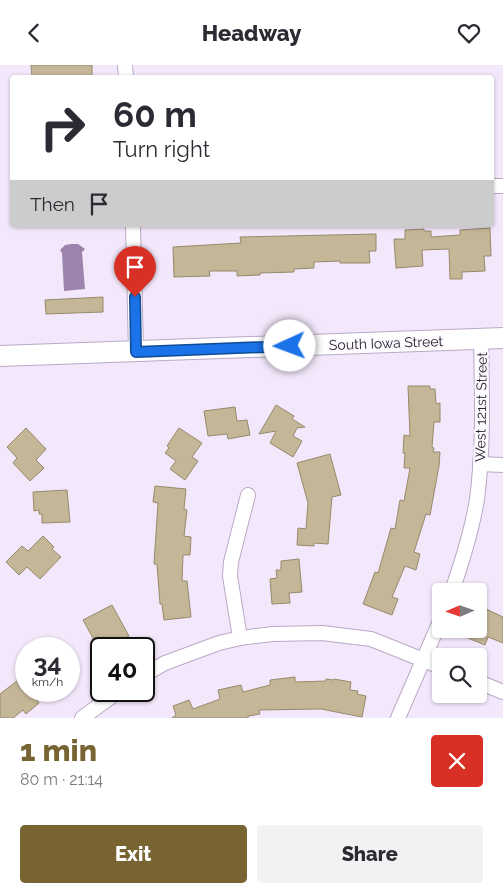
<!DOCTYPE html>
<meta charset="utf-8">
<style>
body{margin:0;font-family:Raleway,sans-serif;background:#f2f2f3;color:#2b2b33;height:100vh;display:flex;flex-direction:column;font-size:19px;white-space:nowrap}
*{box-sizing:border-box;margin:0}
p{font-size:16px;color:#7c7c81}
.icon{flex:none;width:28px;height:28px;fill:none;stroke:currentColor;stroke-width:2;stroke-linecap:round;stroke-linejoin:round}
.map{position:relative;height:653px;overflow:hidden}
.side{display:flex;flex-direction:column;background:#fff;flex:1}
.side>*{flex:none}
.top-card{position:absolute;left:10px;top:10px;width:484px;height:152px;border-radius:5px;box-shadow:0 1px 4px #0004;background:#fff;color:#2b2b33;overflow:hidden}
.needle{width:32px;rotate:268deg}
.controls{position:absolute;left:432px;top:518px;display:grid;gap:10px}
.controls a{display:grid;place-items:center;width:55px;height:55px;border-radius:5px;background:#fff;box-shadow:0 1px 4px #0004;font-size:25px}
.speed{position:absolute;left:15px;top:572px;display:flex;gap:10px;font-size:25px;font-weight:700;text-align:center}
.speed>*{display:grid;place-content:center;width:65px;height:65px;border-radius:50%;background:#fff;box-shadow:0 1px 4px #0004;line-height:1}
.speed small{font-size:12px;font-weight:400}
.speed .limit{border:2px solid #111;border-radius:8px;background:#fff;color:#111}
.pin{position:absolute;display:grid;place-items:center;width:42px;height:42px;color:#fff;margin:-51px -21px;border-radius:50% 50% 50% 0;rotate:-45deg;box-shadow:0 0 5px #0007}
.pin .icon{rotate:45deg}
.me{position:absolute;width:55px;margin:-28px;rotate:268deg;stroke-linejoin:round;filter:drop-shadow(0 0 4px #0008)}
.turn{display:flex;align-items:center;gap:18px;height:105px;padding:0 20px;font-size:22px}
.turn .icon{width:65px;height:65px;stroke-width:2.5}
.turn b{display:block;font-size:35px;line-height:42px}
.then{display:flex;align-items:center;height:48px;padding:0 20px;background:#0003;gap:10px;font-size:19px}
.round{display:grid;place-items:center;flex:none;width:52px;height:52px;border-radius:5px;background:#f2f2f3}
.head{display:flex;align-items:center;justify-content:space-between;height:85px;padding:0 20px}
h1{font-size:30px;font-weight:800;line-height:38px;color:#786433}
.cta{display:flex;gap:10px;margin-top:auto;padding:10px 20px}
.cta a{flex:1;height:58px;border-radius:5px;background:#786433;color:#fff;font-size:20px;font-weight:800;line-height:58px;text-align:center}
.cta a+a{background:#f2f2f3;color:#2b2b33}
header{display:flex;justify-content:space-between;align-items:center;height:65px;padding:0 20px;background:#fff;font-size:22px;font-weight:800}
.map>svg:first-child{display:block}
.water{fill:#9c85ac}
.building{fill:#c4b797;stroke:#96896b}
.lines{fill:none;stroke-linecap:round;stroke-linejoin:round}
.street-casing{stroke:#baa9c6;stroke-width:16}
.secondary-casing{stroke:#baa9c6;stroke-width:22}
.street{stroke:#fff;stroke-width:14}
.secondary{stroke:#fff;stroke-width:20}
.route-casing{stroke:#114b97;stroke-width:12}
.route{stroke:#1a73e8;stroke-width:9}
.labels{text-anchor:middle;stroke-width:4;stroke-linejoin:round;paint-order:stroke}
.street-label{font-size:14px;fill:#2b2430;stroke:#fcf9ff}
</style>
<header><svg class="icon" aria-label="back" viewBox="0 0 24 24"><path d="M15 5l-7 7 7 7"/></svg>Headway<svg class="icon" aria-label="heart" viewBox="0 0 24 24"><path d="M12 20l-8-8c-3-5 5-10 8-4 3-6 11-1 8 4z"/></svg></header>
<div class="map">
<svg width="503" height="653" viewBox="0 0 503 653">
<rect width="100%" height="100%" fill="#f3e8fb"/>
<!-- water -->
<path class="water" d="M71 179H78L85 184 82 187 85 224 64 226 62 188 60 185 65 180Z"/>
<!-- building -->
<g class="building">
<path d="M31 0H92V11L32 12Z"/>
<path d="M490 163 491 191H484L485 206 462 207V214H450L449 184 422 185 423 201 396 203 394 174H405V165L424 164V166H431V172L460 170V165Z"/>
<path d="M376 169V186H369L370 198H340V196L314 197V203L294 204V207L260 208V210L237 211V206H209L210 211 174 212 173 182 241 178 240 172Z"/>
<path d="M103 232V247L46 249 45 235Z"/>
<path d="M408 321H430V324H435L436 339 440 338V357H434L432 382 434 383 433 387H440L439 401 430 450 426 449 414 487 420 489 416 505 405 501 392 532 398 534 392 550 363 539 375 507 378 508 391 463 395 464 400 435 404 436 410 403H404L405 388H403L404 370 410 371Z"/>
<path d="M276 340 294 351 292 354 305 362 297 363 293 371 302 376 293 392 270 378 276 366 259 369Z"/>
<path d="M235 342 237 356 247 355 250 370 228 374 227 369 208 371 204 346Z"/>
<path d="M26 363 46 384 36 395 44 403 30 416 13 398 17 393 7 382Z"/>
<path d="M179 363 202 378 192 392 198 396 185 415 170 404 176 396 165 388 169 383 167 381Z"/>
<path d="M330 389 341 430 332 432 328 479 314 478V481L297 480 298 463 306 464 308 438 297 398Z"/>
<path d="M155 421 186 424 184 444 187 445 184 471 191 472 190 490H183L182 516H187L191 552 164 555 162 539H160L157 499H154L158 438 153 437Z"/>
<path d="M67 425 70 457 42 458V449H39V445L34 446 33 427Z"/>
<path d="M43 471 54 482 52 484 61 492 40 514 27 502 19 510 6 497 22 481 28 486Z"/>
<path d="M299 494 302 527 289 528 290 538 272 539 270 514 277 513 276 505H281V496Z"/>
<path d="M112 540 129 571 115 578 118 584H99L83 555Z"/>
<path d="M484 543 503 552V578L488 572 485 580 468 573 472 564H479V555Z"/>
<path d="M26 609V626H30L39 638 26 649 23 645 13 653H0V629Z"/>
<path d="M295 612V617L326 616V614L333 615 334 614 351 617 350 625 358 626 357 629 366 631 362 652 321 644 259 645 260 649 248 651V653H172L176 650 173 641 189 635 193 644 220 634 218 625 241 620 243 627 270 620V615Z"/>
</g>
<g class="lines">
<!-- street casing -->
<g class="street-casing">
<g id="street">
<path d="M125 0 126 12"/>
<path d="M491 121H503"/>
<path d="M133 160 136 287"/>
<path d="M480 399 503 400"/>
<path d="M452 526C462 497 472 466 477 434 484 381 482 328 481 274"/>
<path d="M240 573 230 511 231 497 248 430"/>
<path d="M144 610 165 598 219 578 240 573 273 569 322 568 371 574 441 602"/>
<path d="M479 617 503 627"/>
<path d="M82 653 119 626"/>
<path d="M398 653 441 554"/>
</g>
</g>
<!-- secondary casing -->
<g class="secondary-casing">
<path id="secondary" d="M0 291 503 273"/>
</g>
<!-- street -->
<use href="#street" class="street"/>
<!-- secondary -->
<use href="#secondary" class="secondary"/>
</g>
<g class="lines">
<!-- route casing -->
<g class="route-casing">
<path id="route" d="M135 232 136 287 290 281"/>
</g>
<!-- route -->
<use href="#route" class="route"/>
</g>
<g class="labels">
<!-- street labels -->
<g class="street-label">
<text transform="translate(386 278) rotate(-2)" y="5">South Iowa Street</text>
<text transform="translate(481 342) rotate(-89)" y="5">West 121st Street</text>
</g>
</g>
</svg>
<div class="controls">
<a><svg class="needle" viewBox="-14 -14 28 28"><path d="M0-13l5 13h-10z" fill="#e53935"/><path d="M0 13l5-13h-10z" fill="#7c7c81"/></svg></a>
<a><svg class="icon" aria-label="search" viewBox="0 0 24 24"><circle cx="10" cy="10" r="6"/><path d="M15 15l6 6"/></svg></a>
</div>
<div class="speed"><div>34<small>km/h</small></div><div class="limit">40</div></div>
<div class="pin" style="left:135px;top:232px;background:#d93025"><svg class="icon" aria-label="arrive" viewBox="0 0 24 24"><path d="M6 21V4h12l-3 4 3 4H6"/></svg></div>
<svg class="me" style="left:290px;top:281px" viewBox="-20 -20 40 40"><circle r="19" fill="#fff"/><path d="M0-13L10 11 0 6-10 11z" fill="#1a73e8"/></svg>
<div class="top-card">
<div class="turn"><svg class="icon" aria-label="right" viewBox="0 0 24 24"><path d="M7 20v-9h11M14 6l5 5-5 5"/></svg><div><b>60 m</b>Turn right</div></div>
<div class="then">Then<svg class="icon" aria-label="arrive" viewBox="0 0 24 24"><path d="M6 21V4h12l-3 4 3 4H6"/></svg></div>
</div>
</div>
<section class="side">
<div class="head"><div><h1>1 min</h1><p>80 m · 21:14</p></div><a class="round" style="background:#d93025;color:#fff"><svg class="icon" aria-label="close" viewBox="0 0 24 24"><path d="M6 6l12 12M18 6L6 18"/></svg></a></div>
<div class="cta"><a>Exit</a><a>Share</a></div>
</section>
